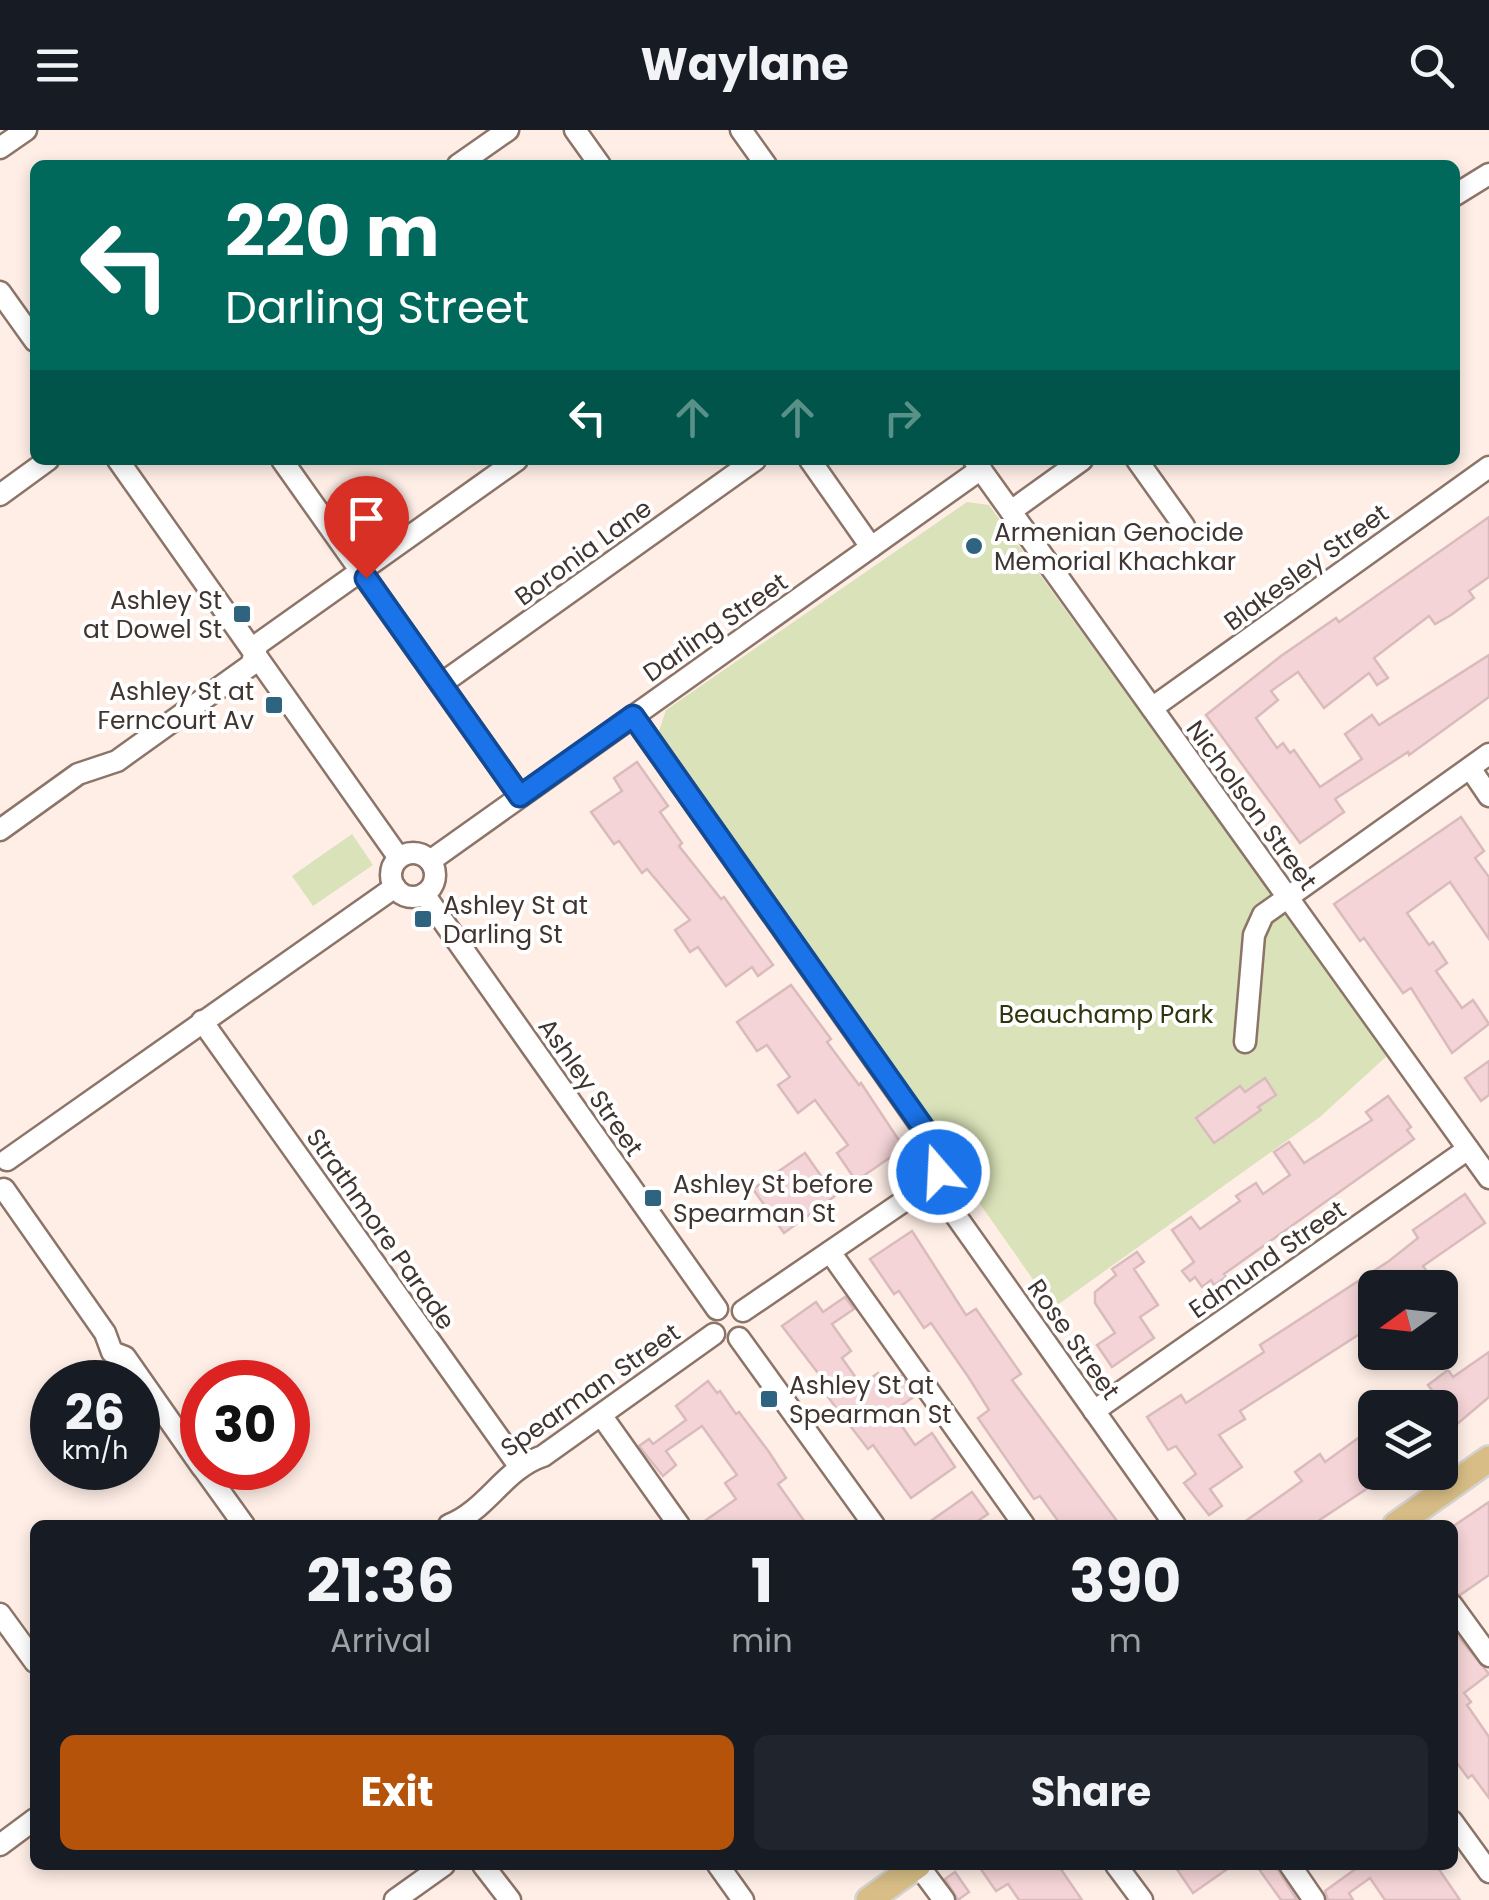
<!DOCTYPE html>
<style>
body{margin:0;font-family:Poppins,sans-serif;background:#20242c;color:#f1f3f6;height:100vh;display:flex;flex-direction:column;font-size:38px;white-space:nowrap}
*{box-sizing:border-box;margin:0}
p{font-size:32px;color:#9ea1a6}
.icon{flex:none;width:55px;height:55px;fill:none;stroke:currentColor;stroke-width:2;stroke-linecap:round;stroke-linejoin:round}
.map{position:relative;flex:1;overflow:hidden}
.panel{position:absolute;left:30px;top:1390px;width:1428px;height:350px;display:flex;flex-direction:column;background:#171b24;border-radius:15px;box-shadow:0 5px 15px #0003}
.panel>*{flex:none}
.top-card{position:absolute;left:30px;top:30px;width:1430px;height:305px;border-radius:15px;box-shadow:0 5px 15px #0003;background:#00695c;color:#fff;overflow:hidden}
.needle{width:65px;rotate:255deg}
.controls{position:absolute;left:1358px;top:1140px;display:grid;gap:20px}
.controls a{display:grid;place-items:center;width:100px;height:100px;border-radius:15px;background:#171b24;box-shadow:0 5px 15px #0003;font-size:50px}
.speed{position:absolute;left:30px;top:1230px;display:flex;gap:20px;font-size:50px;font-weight:700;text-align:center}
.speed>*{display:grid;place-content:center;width:130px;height:130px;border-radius:50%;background:#171b24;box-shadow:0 5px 15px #0003;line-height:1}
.speed small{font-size:25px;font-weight:400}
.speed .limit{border:15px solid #d22;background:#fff;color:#111}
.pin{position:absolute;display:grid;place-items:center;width:85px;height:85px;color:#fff;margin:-102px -42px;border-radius:50% 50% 50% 0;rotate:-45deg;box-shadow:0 0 10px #0007}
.pin .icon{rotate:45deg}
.me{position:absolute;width:110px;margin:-55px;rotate:341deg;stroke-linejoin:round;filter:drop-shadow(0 0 8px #0008)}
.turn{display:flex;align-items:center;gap:35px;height:210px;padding:0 30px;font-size:45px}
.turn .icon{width:130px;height:130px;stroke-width:2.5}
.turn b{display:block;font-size:70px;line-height:85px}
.lanes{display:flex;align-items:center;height:95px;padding:0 30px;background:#0003;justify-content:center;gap:50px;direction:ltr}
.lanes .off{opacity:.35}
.eta{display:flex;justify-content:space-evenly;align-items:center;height:170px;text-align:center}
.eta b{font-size:60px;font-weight:700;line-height:70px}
.cta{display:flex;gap:20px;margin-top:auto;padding:20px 30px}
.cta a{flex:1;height:115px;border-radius:15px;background:#b45309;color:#fff;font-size:40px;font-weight:700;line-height:115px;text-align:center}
.cta a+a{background:#20242c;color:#f1f3f6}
header{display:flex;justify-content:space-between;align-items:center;height:130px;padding:0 30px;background:#171b24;font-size:45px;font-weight:700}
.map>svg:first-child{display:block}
.green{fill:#d9e2b8}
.building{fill:#f4d4d6;stroke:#dabbbd;stroke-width:2.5}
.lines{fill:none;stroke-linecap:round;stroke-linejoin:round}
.minor-casing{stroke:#8c7468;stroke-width:25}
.major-casing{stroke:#d5d3d1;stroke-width:30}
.minor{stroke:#fff;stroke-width:20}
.major{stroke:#d8be86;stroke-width:25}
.route-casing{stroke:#114b97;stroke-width:25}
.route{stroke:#1a73e8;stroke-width:18}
.poi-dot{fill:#2f6480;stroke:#fff;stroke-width:4}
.labels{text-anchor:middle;stroke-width:8;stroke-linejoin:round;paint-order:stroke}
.poi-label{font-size:25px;fill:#403530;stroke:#fff;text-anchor:start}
.street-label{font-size:25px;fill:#403530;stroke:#fff}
.park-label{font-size:25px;fill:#2f360c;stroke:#fff}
</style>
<header><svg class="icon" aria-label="menu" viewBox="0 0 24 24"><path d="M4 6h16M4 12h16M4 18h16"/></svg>Waylane<svg class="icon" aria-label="search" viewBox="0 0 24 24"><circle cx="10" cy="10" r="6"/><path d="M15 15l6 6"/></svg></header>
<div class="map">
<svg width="1489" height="1770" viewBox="0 0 1489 1770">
<rect width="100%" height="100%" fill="#feeee6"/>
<!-- green -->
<g class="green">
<path d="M967 372 989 375 1389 924 1320 987 1053 1178 966 1054 927 984 657 607 666 580Z"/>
<path d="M352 704 373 735 313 776 292 746Z"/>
</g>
<!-- building -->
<g class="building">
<path d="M1489 387V447L1469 461 1474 468 1451 485 1435 494 1429 486 1374 528 1388 548 1377 555 1369 543 1324 578 1298 542 1271 561 1278 570 1256 588 1277 618 1283 613 1290 623 1294 620 1320 657 1362 629 1345 604 1372 585 1379 595 1489 525V567L1409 625 1408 622 1335 669 1344 682 1300 713 1206 585 1281 526 1336 488 1339 492Z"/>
<path d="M637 632 668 676 660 682 682 713 679 716 721 769 724 767 773 835 758 846 752 837 726 856 698 817 690 822 675 800 690 790 647 739 642 743 619 711 614 714 591 682 622 661 614 648Z"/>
<path d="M1461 687 1484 721 1475 728 1489 747V809L1450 752 1407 783 1429 815 1433 812 1447 833 1436 841 1462 878 1473 870 1489 894 1452 923 1411 858 1403 863 1364 808 1360 811 1334 774Z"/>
<path d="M791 855 831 909 827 912 859 955 861 953 904 1018 856 1051 837 1023 848 1015 815 970 798 983 778 955 790 947 767 915 757 921 737 892Z"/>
<path d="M1489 931V965L1481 971 1465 948Z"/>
<path d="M1265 948 1276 965 1258 977 1261 980 1214 1013 1196 988 1240 956 1245 962Z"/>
<path d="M1388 966 1411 997 1407 1000 1414 1009 1224 1144 1226 1147 1214 1155 1211 1150 1202 1157 1195 1147 1190 1151 1182 1141 1194 1132 1172 1100 1191 1087 1200 1099 1240 1071 1236 1066 1256 1053 1263 1064 1290 1045 1274 1022 1289 1012 1304 1033 1372 990 1366 982Z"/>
<path d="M805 1023 835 1066 784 1103 753 1059Z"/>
<path d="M1465 1064 1485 1093 1423 1136 1438 1158H1375V1194L1240 1281 1245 1289 1219 1305 1242 1337 1210 1359 1222 1376 1209 1385 1184 1353 1196 1344 1176 1316 1168 1320 1147 1287 1181 1265 1186 1273 1264 1222 1260 1215 1389 1131 1418 1108 1413 1100Z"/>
<path d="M912 1101 966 1185 976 1179 1021 1244 1012 1250 1120 1395H1061L1040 1366 1034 1369 978 1288 989 1280 969 1248 931 1193 924 1198 899 1161 894 1164 870 1129Z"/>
<path d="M1137 1122 1144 1132 1134 1139 1158 1175 1140 1187 1154 1208 1112 1237 1097 1215 1115 1203 1095 1173V1162L1116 1145 1112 1139Z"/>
<path d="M845 1167 854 1179 832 1194 851 1221 842 1228 861 1255 878 1243 886 1256 901 1246 915 1266 892 1282 915 1315 932 1303 955 1337 911 1368 873 1315 868 1319 831 1271 816 1250 821 1247 782 1196 816 1172 823 1182Z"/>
<path d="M1489 1222V1267L1456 1295 1444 1278H1411L1434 1263 1428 1255 1448 1240 1453 1247Z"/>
<path d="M708 1251 717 1263 720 1261 736 1284 739 1282 769 1322 786 1348 778 1354 807 1395H699L736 1369 725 1353 737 1345 702 1296 666 1321 676 1335 663 1346 639 1316 649 1309 653 1314 686 1290 676 1276Z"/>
<path d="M1375 1296V1342H1392L1312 1395H1240L1302 1351 1295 1342 1320 1324 1325 1332Z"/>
<path d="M972 1362 988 1384 972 1395H925Z"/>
<path d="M1489 1372V1445L1460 1465 1452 1462V1397Z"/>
<path d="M1452 1499 1489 1544 1464 1563 1471 1572 1467 1575 1489 1607V1668L1472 1645 1468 1648 1452 1626Z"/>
<path d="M978 1735H1058L1082 1770H1019L1008 1754 996 1761Z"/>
<path d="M1174 1735H1233L1193 1763Z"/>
<path d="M1256 1735H1275L1297 1770H1281Z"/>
<path d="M1361 1735H1436L1460 1770H1385L1370 1748 1349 1763 1353 1770H1328L1325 1761Z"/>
<path d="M955 1742 969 1762 958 1770 945 1749Z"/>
</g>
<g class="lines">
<!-- minor casing -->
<g class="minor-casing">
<g id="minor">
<path d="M575 0 600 35"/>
<path d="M741 0 766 35"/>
<path d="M0 18 26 0"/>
<path d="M458 35 508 0"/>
<path d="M1455 65 1489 44"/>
<path d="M0 162 35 211"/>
<path d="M118 330 399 728"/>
<path d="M282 330 520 666"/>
<path d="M810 330 871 417"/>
<path d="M974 330 1489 1048"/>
<path d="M1137 330 1184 396"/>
<path d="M0 365 48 330"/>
<path d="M1011 381 1082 330"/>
<path d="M441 554 755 330"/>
<path d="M1152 578 1489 337"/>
<path d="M633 586 938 1020 939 1042 932 1052 743 1181"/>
<path d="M1470 638 1489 666"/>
<path d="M0 700 78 644 117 631 251 535 258 514 517 330"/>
<circle cx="413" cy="745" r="22"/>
<path d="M430 731 981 339"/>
<path d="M424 764 717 1179"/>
<path d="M202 891 519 1336"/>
<path d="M1245 912 1254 805 1263 785 1489 624"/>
<path d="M7 1030 395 757"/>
<path d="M932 1052 1175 1395"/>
<path d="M4 1059 105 1203 112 1222 125 1227 202 1337"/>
<path d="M830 1122 1024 1395"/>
<path d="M739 1208 874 1395"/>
<path d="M1094 1281 1468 1019"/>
<path d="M601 1285 679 1395"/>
<path d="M203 1338 244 1395"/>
<path d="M449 1395C487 1380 504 1339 543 1326L714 1204"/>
<path d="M1452 1475 1489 1526"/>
<path d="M0 1484 35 1532"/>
<path d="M1452 1691 1489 1742"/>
<path d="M0 1715 35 1689"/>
<path d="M483 1735 510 1770"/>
<path d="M718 1735 743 1770"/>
<path d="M918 1735 944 1770"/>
<path d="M1116 1735 1142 1770"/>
<path d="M1290 1735 1314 1770"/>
<path d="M395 1770 444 1735"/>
</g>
</g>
<!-- major casing -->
<g class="major-casing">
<g id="major">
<path d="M1396 1395 1489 1329"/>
<path d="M869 1770 918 1735"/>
</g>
</g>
<!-- minor -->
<use href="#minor" class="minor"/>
<!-- major -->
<use href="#major" class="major"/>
</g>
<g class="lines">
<!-- route casing -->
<g class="route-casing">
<path id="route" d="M366 448 520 666 633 586 932 1010 938 1020 939 1042"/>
</g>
<!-- route -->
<use href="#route" class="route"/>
</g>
<!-- markers -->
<g class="poi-dot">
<circle cx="974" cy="416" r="10"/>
<rect x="232" y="474" width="20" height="20" rx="5"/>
<rect x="264" y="565" width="20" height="20" rx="5"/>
<rect x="413" y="779" width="20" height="20" rx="5"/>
<rect x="643" y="1058" width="20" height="20" rx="5"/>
<rect x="759" y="1259" width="20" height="20" rx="5"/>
</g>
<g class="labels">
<!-- poi labels -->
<g class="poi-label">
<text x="994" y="411">Armenian Genocide<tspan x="994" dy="29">Memorial Khachkar</tspan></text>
<text x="222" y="479" text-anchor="end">Ashley St<tspan x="222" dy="29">at Dowel St</tspan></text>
<text x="254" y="570" text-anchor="end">Ashley St at<tspan x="254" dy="29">Ferncourt Av</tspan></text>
<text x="443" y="784">Ashley St at<tspan x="443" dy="29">Darling St</tspan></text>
<text x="673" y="1063">Ashley St before<tspan x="673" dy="29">Spearman St</tspan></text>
<text x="789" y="1264">Ashley St at<tspan x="789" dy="29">Spearman St</tspan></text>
</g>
<!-- street labels -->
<g class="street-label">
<text transform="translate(583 422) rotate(-36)" y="9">Boronia Lane</text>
<text transform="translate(1306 437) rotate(-36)" y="9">Blakesley Street</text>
<text transform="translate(715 497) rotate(-35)" y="9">Darling Street</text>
<text transform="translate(1252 675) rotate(54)" y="9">Nicholson Street</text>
<text transform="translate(591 957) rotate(55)" y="9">Ashley Street</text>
<text transform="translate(381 1099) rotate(55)" y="9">Strathmore Parade</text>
<text transform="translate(1267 1129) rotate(-35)" y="9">Edmund Street</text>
<text transform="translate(1074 1209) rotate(55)" y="9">Rose Street</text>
<text transform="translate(590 1260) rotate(-35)" y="9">Spearman Street</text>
</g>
<!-- park labels -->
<g class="park-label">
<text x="1106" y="893">Beauchamp Park</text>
</g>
</g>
</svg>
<div class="controls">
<a><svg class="needle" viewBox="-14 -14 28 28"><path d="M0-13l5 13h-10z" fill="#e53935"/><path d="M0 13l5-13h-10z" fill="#9ea1a6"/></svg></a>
<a><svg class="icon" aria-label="layers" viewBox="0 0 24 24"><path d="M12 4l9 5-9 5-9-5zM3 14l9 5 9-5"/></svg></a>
</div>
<div class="speed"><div>26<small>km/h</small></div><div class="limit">30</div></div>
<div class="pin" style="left:366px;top:448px;background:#d93025"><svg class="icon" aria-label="arrive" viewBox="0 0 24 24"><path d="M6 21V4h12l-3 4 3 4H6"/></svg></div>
<svg class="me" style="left:939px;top:1042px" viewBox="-20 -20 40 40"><circle r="17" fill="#1a73e8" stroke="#fff" stroke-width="3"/><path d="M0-11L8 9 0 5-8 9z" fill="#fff"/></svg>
<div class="top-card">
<div class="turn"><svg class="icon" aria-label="left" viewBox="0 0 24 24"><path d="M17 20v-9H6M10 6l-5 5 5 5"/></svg><div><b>220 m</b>Darling Street</div></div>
<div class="lanes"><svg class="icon" aria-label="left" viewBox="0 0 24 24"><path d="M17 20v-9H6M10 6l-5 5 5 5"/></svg><svg class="icon off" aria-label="ahead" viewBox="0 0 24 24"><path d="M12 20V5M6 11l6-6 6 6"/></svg><svg class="icon off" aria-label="ahead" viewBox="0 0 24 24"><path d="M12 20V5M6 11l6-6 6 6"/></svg><svg class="icon off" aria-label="right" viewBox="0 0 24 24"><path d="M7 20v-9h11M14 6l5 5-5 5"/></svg></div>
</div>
<section class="panel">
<div class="eta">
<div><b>21:36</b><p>Arrival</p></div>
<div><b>1</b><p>min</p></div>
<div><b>390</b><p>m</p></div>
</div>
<div class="cta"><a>Exit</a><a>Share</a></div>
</section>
</div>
